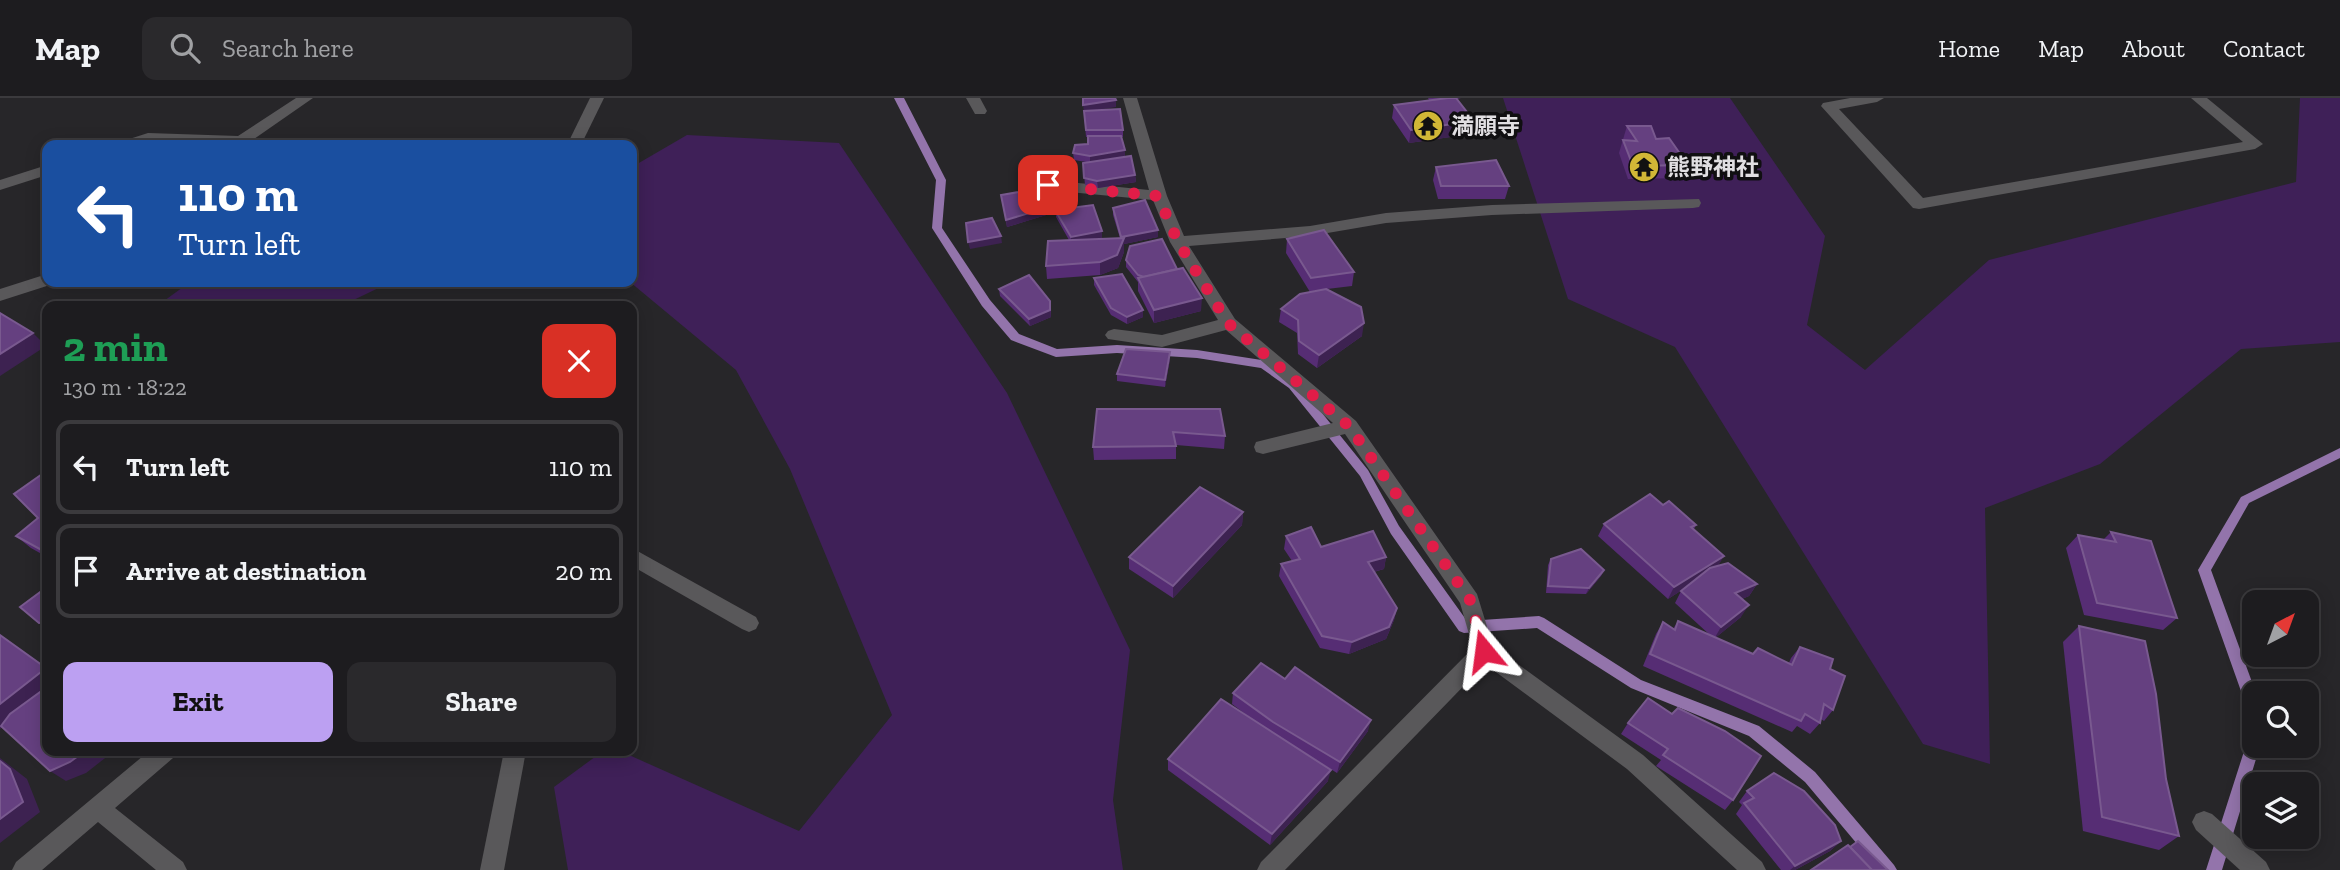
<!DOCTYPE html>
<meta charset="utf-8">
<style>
body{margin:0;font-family:"Zilla Slab","Noto Sans JP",serif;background:#2a292c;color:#f1f3f6;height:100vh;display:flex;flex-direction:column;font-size:26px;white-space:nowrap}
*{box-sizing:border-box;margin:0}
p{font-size:23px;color:#a0a1a4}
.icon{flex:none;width:38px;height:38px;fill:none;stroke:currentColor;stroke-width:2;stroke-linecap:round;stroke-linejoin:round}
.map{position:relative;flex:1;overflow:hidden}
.panel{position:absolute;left:42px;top:203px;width:595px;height:455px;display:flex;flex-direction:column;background:#1d1c1f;border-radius:14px;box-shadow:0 4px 18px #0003,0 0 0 2px #3b3a3d}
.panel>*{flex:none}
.banner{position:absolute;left:42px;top:42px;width:595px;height:147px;border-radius:14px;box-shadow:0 4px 18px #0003,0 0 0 2px #3b3a3d;background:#1a4fa0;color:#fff;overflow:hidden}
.needle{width:46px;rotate:41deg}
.tools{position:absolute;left:2242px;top:492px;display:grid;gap:14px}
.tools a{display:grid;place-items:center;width:77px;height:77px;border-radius:14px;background:#1d1c1f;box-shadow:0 4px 18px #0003,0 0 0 2px #3b3a3d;font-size:35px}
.pin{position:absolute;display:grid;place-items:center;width:60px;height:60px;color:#fff;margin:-30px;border-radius:14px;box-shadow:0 4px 10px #0006}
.me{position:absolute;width:77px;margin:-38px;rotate:344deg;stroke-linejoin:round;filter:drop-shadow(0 0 5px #0008)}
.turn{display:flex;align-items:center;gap:24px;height:147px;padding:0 21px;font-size:32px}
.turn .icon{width:91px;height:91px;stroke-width:2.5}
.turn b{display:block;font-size:49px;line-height:60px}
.round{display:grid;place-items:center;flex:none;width:74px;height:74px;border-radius:14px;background:#2a292c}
.head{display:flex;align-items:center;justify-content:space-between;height:119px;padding:0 21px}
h1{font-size:42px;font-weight:800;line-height:52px;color:#1e9e55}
.cta{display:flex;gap:14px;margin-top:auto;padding:14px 21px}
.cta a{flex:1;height:80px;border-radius:14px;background:#bca0f2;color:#111;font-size:28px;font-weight:800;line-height:80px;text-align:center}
.cta a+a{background:#2a292c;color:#f1f3f6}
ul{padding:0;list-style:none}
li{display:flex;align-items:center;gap:21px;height:94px;margin:0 14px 10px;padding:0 7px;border:4px solid #3b3a3d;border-radius:14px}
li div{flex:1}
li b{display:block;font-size:26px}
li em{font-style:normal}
header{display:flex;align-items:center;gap:42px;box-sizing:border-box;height:98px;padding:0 35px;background:#1d1c1f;border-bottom:2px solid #3b3a3d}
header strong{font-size:33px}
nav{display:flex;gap:38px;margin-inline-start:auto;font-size:24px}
.search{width:490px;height:63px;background:#2a292c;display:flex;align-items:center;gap:18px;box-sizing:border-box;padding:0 24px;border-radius:14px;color:#a0a1a4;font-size:26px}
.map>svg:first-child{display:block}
.green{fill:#3f2058}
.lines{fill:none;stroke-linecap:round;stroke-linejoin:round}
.stream{fill:#9374ab;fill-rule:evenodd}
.minor{fill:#59585a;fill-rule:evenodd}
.wall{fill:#562d74}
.shaded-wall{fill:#3d2251}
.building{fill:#654080;stroke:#79598f;stroke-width:2}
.route{stroke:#e11d48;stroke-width:12;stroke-dasharray:0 21.6}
.labels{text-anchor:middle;stroke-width:7;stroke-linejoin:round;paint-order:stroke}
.far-poi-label{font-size:23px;font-weight:bold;fill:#e1dfe2;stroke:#100f11;text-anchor:start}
</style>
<header>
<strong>Map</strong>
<div class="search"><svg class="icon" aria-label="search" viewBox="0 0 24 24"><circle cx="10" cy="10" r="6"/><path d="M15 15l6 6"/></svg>Search here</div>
<nav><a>Home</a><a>Map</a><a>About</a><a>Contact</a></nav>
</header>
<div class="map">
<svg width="2340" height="772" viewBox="0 0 2340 772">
<rect width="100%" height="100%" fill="#272629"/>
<!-- green -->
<g class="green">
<path d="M1503 0H1730L1825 138 1807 227 1865 272 1989 162 2296 84 2300 0H2340V244L2241 251 2100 366 1985 410 1990 666 1923 646 1675 249 1568 201Z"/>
<path d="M687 37 839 45 1007 295 1130 552 1113 702 1123 772H568L554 689 603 653H620L799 733 892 617 790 371 736 272 630 184 632 69Z"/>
<path d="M190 184H391L341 208H157Z"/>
</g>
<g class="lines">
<!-- stream -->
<g class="stream">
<path d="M894 0H904L946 82 942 130 990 202 1019 236 1057 251 1117 247 1197 252 1268 263 1297 284 1368 372 1399 428 1467 523 1539 518 1544 520 1641 582 1759 628 1815 674 1894 767 1897 772H1879L1805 684 1749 638 1631 590 1537 530 1464 535 1459 533 1391 436 1360 378 1289 290 1261 270 1197 260 1117 255 1056 259 1011 242 982 208 932 130 936 82Z"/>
<path d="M2340 350V360L2249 405 2211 472 2256 595 2254 616 2249 614 2247 610 2198 472 2241 399Z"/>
<path d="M2254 638V648H2260L2222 772H2206L2247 644 2249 639Z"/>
</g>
<!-- minor -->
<g class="minor">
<path d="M296 0H313L251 43 253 47 149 45 117 47 120 44 148 35 238 38Z"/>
<path d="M590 0H604L581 47H567Z"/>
<path d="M966 0H980L987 13 985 16H975Z"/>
<path d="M1123 0H1137L1167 98 1184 138 1310 128 1386 115 1492 107 1699 101 1701 105 1699 109 1693 110 1492 117 1386 125 1310 138 1189 148 1235 221 1356 323 1477 496 1493 548 1643 657 1762 764 1766 772H1737L1627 671 1485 566 1285 772H1257L1261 764 1473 550 1460 505 1345 336 1263 356 1256 354 1254 349 1256 344 1333 325 1226 232 1162 249 1108 241 1105 237 1108 233 1114 231 1162 237 1218 222 1170 144 1153 102 1048 92 1040 87 1048 82 1149 92Z"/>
<path d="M1850 0H1884L1877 4 1839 11 1923 100 2243 44 2191 0H2207L2263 46 2255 51 1919 111 1913 110 1821 8 1823 5Z"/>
<path d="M47 67V77L0 92V82Z"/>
<path d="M47 176V184H54L53 186 0 203V191Z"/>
<path d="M632 450 756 519 759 525 756 531 749 534 742 531 632 468Z"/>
<path d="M149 653H176L173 660 115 710 183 764 187 772H156L98 724 42 772H12L16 764Z"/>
<path d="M504 653H526L504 772H480Z"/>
<path d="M2204 713 2212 716 2266 764 2270 772H2240L2196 732 2192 724 2196 716Z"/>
</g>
</g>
<!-- wall -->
<g class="wall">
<path d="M1428 0H1461L1457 1 1474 23 1471 36 1409 45 1392 20 1394 7 1429 2Z"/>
<path d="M1116 9 1094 13 1123 32V39H1122L1125 59 1135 77 1136 84 1098 90 1085 87 1083 65 1086 64 1074 62 1073 55 1088 45V39H1086L1084 14Z"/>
<path d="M1627 28 1656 41 1688 67 1683 80 1628 81 1619 55Z"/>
<path d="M1436 69 1509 88 1505 101H1438L1433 82Z"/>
<path d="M1001 97 1069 103V110L1102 133V140L1095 141 1120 140 1113 117V110L1158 139 1124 146V154L1118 170 1100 177 1047 181 1046 168 1069 142 1056 119V114L1007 129Z"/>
<path d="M1287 141 1354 174 1352 188 1327 191 1362 238 1317 270 1298 256 1297 235 1279 224 1281 211 1318 192 1310 194 1286 155Z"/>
<path d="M1126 162 1177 172 1201 213 1154 225 1138 193V184L1126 169Z"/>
<path d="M1094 180 1143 212V219L1127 226 1111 217 1094 187Z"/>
<path d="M999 191 1051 210V219L1030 228 1000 198Z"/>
<path d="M1170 261 1165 289 1117 283V276Z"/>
<path d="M1097 311 1225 338 1224 351 1176 347V361L1094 362 1093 349Z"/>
<path d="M47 376V459L31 450 16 438 38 420Z"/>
<path d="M1663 407 1696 427 1694 431 1718 468 1757 486 1749 498 1742 501 1741 519 1715 540 1753 556 1789 565 1791 560 1800 549 1830 571 1833 612 1824 623 1821 621 1820 625 1810 636 1797 628 1792 634 1643 568 1656 536 1663 524 1673 531 1678 523 1711 538 1675 505 1681 493 1685 490 1668 501 1598 438 1604 426Z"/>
<path d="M1243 414 1242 427 1173 500 1129 471V459Z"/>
<path d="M2111 434 2177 520 2163 532 2084 517 2066 450 2078 437 2103 442Z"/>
<path d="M1286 438 1321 449 1386 459 1384 471 1374 474 1397 510 1394 522 1386 541 1349 556 1320 550 1279 478 1281 466 1292 463 1284 451Z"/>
<path d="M1551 461 1604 472 1601 478 1586 496 1546 495 1548 467Z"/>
<path d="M2079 528 2166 681 2179 738 2159 752 2083 733 2063 544Z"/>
<path d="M1233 595 1368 633 1337 675 1300 652 1328 683 1270 747 1168 672V661L1257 625 1232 606Z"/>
<path d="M1672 616 1733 702 1725 712 1656 668 1661 662 1621 636 1628 625Z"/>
<path d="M1747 693 1841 743 1830 753 1795 772H1781L1736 716 1742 707 1739 704Z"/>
</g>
<!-- shaded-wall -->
<g class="shaded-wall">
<path d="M1116 2V9L1084 14 1083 7Z"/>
<path d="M1474 23 1471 36 1409 45 1411 32Z"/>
<path d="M1125 52V59L1090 65V58Z"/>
<path d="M1135 77 1136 84 1098 90 1097 83Z"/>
<path d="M1069 103V110L1007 129 1006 122Z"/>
<path d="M1158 132V139L1124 146V154L1118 170 1100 177V164L1121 146V139Z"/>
<path d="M1102 133V140L1071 146V139Z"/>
<path d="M1001 138 1002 145 970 151 968 144Z"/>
<path d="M1202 200 1201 213 1154 225V212Z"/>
<path d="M1050 203 1051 219 1030 228 1029 221Z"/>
<path d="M1143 212V219L1127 226V219Z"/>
<path d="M1364 225 1362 238 1317 270 1319 257Z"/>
<path d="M33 235 46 248 0 278V256Z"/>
<path d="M1170 254V261L1165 289V282Z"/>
<path d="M1243 414 1242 427 1173 500V488Z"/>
<path d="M1724 458 1717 470 1668 501 1674 489Z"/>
<path d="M1386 459 1384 471 1365 476 1368 464Z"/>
<path d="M1604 472 1601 478 1586 496 1589 490Z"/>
<path d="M1757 486 1749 498 1728 507 1735 495Z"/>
<path d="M1749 507 1741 519 1714 541 1721 529Z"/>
<path d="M1397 510 1394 522 1386 541 1349 556 1352 544Z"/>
<path d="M47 524V532L39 525Z"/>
<path d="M46 570 47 571V593L0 631V606Z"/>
<path d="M1371 622 1368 633 1337 675 1340 664Z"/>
<path d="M85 653H114L86 675 66 683 50 673Z"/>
<path d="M0 660 27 681 40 714 0 745Z"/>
<path d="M1331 672 1328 683 1270 747 1272 736Z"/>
<path d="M1841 743 1830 753 1795 772H1790L1795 768Z"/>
</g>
<!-- building -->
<g class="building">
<path d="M1083 0H1115L1116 2 1083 7Z"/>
<path d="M1448 0H1456L1474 23 1411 32 1394 7Z"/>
<path d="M1120 11 1123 32H1086L1084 13Z"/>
<path d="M1627 28H1651L1656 41 1669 40 1688 67 1633 68 1623 42 1637 43Z"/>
<path d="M1088 38H1121L1125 52 1090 58 1073 55 1075 47 1088 46Z"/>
<path d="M1131 58 1135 77 1097 83 1084 80 1083 65Z"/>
<path d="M1496 62 1509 88H1441L1436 69Z"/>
<path d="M1060 87 1069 103 1006 122 1001 97Z"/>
<path d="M1145 102 1158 132 1121 139 1113 110Z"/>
<path d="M1093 107 1102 133 1071 139 1055 112Z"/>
<path d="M992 120 1001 138 968 144 966 125Z"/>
<path d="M1324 132 1354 174 1311 180 1287 141Z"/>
<path d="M1124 140 1117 157 1100 164 1046 168 1048 143Z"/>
<path d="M1162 141 1177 171 1144 179 1138 177 1126 162 1130 148Z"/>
<path d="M1183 170 1202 200 1154 212 1138 180Z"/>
<path d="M1122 176 1143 212 1127 219 1111 210 1094 180Z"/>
<path d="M1029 177 1050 203V212L1029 221 999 191Z"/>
<path d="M1326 191 1361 209 1364 225 1319 257 1299 243 1298 222 1281 211 1300 196Z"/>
<path d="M0 215 33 235 0 256Z"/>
<path d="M1126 251 1170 254 1165 282 1117 276Z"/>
<path d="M1097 311H1220L1225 338 1173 334 1176 348 1093 349Z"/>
<path d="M45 374 47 376V455L16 438 38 420 14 396Z"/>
<path d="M1200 389 1243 414 1173 488 1129 459Z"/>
<path d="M1650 396 1663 407 1669 403 1696 427 1691 429 1724 458 1674 489 1604 426Z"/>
<path d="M1311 429 1321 449 1373 433 1386 459 1368 464 1397 510 1389 529 1352 544 1322 538 1281 466 1300 461 1286 438Z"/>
<path d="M2111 434 2151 443 2177 520 2097 505 2078 437 2116 444Z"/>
<path d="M1581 451 1604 472 1589 490 1548 488 1551 461Z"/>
<path d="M1728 465 1757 486 1735 495 1749 507 1721 529 1681 493 1710 470Z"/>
<path d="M47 489V524L39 525 20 509Z"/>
<path d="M1678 523 1753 556 1758 550 1792 567 1800 549 1833 561 1830 571 1845 578 1833 612 1824 606 1820 625 1805 616 1801 623 1650 556 1663 524 1675 532Z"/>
<path d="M2079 528 2145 543 2156 596 2166 681 2179 738 2102 719Z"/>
<path d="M0 537 46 570 0 606Z"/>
<path d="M1261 565 1285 581 1295 569 1371 622 1340 664 1273 624 1233 595Z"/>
<path d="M47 589V653H85L70 664 50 673 1 628 10 616Z"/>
<path d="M1648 600 1672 616 1678 610 1725 633 1761 658 1733 702 1663 657 1668 651 1628 625Z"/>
<path d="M1221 601 1331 672 1272 736 1168 661Z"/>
<path d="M0 663 10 671 23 704 0 721Z"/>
<path d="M1774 675 1804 693 1835 727 1841 743 1795 768 1744 705 1754 700 1747 693Z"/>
<path d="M1858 743 1888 772H1872L1850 749Z"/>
<path d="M1848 747 1872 772H1811Z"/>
</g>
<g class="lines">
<!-- route -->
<path class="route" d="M1048 87 1158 98 1178 144 1228 225 1349 328 1470 502 1484 553"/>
</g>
<!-- icons -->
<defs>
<g id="temple-disc" transform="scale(1.575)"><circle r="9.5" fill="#d1b736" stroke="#100f11"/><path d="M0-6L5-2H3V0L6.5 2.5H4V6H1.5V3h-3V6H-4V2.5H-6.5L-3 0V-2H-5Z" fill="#111"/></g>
</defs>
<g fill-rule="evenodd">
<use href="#temple-disc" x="1428" y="28"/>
<use href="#temple-disc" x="1644" y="69"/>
</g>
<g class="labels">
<!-- far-poi labels -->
<g class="far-poi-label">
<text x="1451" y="36">満願寺</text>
<text x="1667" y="77">熊野神社</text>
</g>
</g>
</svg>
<div class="tools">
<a><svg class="needle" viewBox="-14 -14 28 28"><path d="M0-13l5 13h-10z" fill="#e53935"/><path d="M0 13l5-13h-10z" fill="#a0a1a4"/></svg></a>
<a><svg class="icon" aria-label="search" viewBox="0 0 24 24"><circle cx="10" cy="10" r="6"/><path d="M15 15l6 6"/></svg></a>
<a><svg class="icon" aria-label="layers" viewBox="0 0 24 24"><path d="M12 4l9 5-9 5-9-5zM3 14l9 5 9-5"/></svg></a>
</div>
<div class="pin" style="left:1048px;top:87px;background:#d93025"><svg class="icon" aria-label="arrive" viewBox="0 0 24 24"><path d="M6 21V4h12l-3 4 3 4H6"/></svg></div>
<svg class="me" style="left:1484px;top:553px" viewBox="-20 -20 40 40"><path d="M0-17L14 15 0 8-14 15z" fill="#e11d48" stroke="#fff" stroke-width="4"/></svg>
<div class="banner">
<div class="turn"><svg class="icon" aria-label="left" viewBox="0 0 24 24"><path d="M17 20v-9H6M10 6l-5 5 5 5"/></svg><div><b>110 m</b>Turn left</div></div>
</div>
<section class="panel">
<div class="head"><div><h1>2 min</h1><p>130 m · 18:22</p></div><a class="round" style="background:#d93025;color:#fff"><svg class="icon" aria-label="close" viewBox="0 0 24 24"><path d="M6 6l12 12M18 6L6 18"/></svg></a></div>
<ul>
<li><svg class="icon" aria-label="left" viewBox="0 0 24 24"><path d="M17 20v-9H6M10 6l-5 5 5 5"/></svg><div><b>Turn left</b></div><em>110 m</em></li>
<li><svg class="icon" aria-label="arrive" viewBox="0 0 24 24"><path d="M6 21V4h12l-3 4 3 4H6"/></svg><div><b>Arrive at destination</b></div><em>20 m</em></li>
</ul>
<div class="cta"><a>Exit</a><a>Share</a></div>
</section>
</div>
